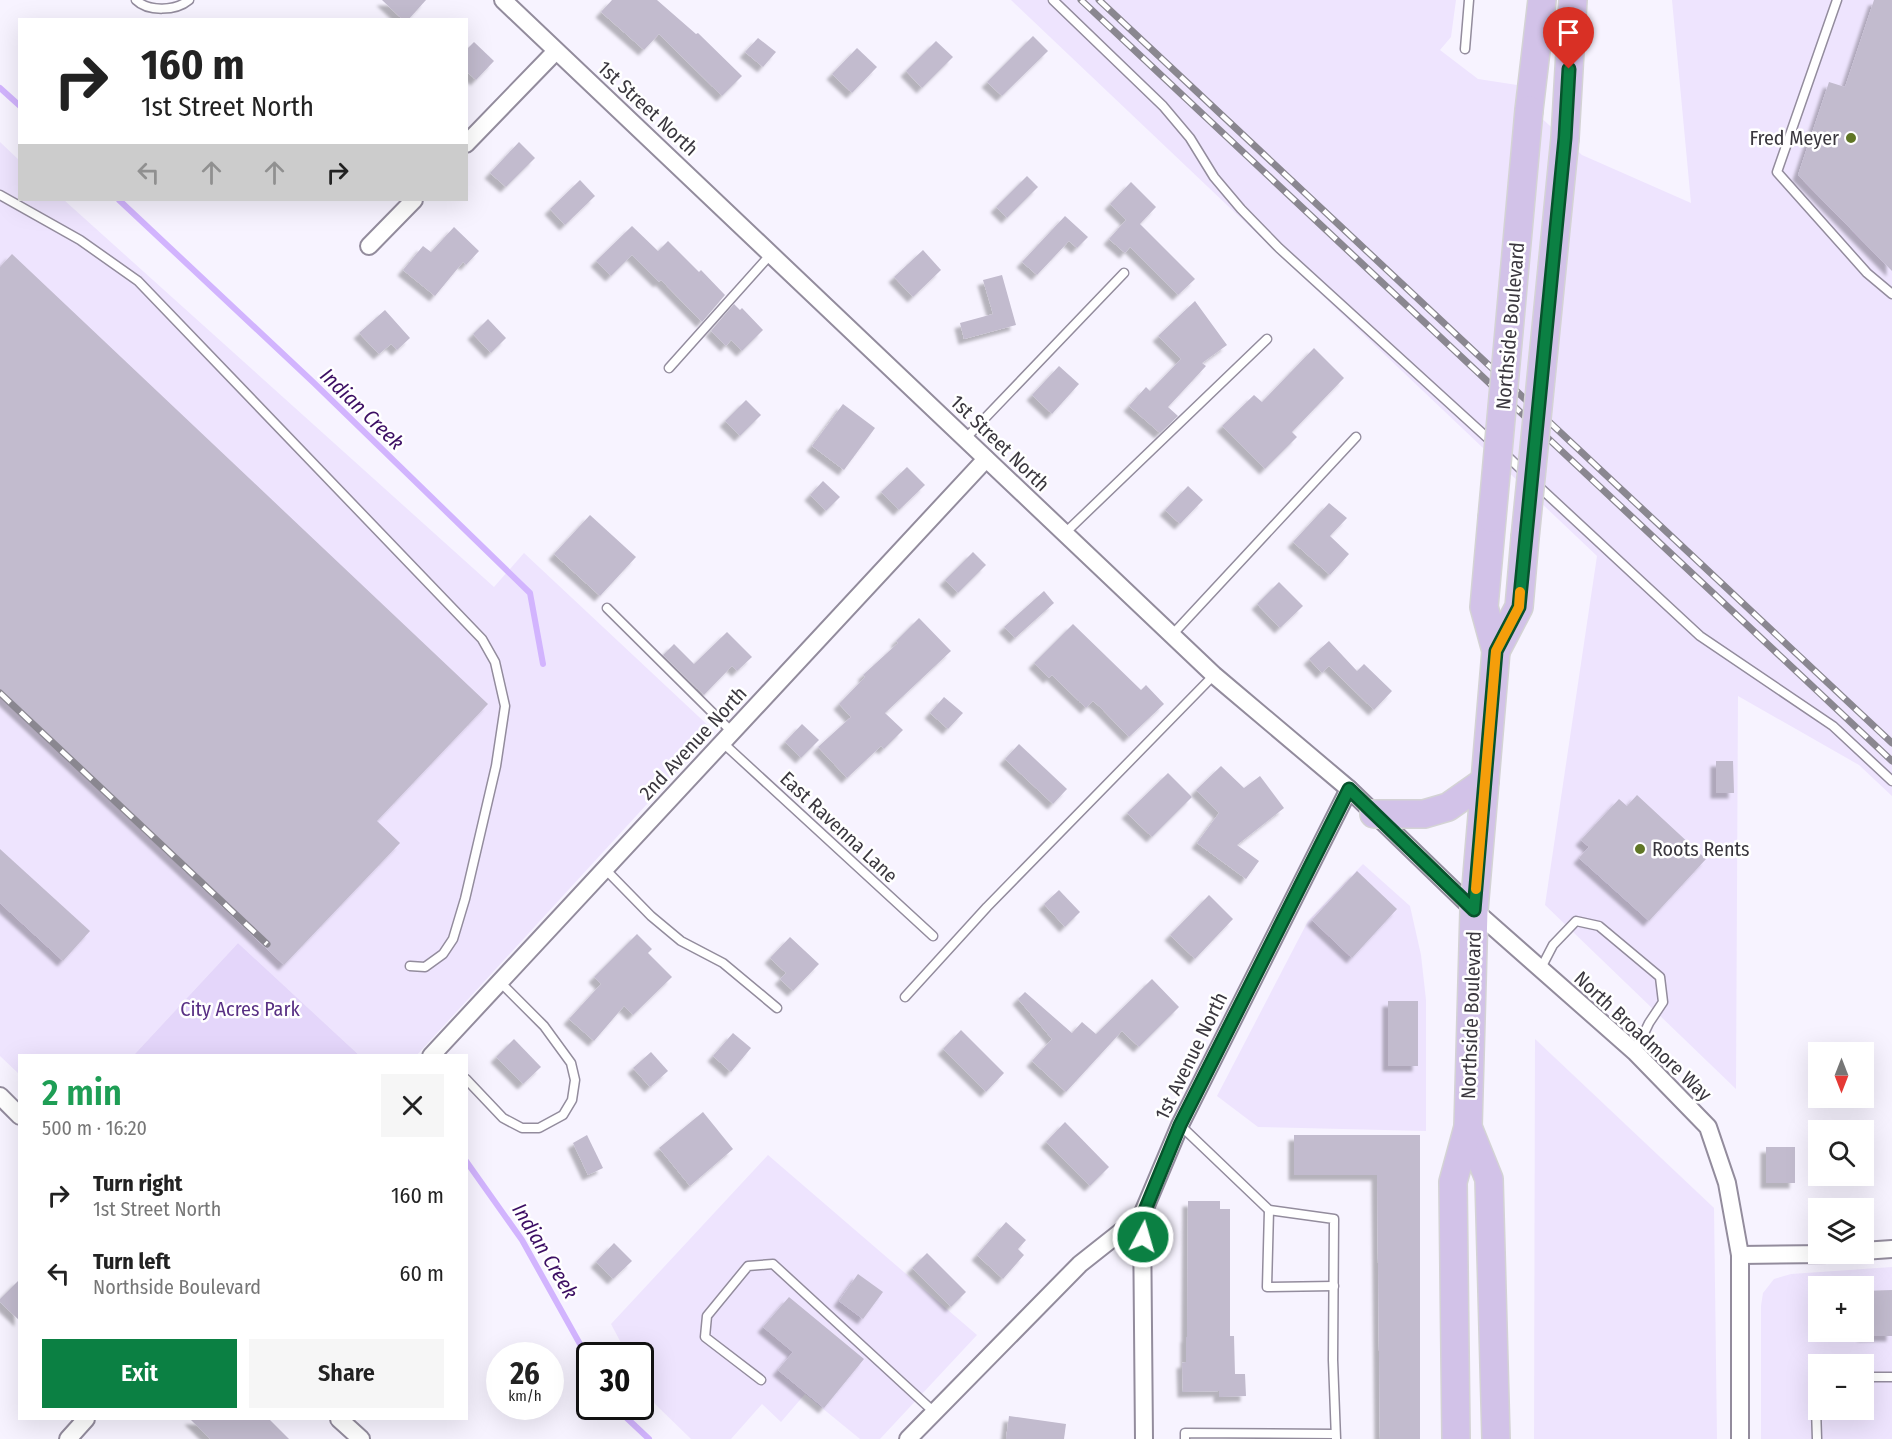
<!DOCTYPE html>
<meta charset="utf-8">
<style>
body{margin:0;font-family:"Fira Sans Condensed",sans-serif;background:#f6f6f6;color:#222;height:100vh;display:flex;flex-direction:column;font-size:22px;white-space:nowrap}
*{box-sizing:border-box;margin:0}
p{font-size:20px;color:#767676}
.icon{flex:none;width:33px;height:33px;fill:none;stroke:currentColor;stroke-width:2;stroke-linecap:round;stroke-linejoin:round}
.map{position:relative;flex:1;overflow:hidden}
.drawer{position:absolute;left:18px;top:1054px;width:450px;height:366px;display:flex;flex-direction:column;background:#fff;border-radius:0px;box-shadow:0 6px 24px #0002}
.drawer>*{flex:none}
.hud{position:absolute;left:18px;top:18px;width:450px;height:183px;border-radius:0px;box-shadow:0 6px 24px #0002;background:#fff;color:#222;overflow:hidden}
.needle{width:39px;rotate:180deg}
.tools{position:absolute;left:1808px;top:1042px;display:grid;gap:12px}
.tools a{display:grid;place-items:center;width:66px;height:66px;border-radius:0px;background:#fff;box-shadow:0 6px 24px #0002;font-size:30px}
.speed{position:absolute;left:486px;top:1342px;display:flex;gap:12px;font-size:30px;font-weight:700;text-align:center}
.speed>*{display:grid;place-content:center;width:78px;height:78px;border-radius:50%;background:#fff;box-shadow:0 6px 24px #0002;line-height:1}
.speed small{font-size:15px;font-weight:400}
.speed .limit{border:3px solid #111;border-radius:9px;background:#fff;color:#111}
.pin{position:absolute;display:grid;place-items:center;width:51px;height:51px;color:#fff;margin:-62px -26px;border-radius:50% 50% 50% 0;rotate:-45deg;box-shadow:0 0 6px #0007}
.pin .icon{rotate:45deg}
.me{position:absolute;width:66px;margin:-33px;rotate:6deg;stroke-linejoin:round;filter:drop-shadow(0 0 4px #0008)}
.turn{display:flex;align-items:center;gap:21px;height:126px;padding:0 24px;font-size:27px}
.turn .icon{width:78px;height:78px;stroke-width:2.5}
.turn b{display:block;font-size:42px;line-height:51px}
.lanes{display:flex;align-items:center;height:57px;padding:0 24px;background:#0003;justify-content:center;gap:30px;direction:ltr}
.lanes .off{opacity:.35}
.round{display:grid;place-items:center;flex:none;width:63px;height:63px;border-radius:0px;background:#f6f6f6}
.summary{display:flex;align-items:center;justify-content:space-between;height:102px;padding:0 24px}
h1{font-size:36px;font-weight:600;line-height:45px;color:#1e9e55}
.cta{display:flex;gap:12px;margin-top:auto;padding:12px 24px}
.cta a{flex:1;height:69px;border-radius:0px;background:#0b8043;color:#fff;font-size:24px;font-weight:600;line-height:69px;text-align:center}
.cta a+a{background:#f6f6f6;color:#222}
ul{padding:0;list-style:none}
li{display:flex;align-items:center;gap:18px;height:78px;padding:0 24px}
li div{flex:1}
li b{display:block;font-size:22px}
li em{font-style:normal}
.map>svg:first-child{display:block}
.built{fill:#eee4fe;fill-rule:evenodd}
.green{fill:#e4d6fa}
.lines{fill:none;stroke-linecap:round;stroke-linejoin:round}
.stream{stroke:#d2b4fe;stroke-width:6}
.building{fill:#c2bbce;filter:url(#shadow)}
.lane-casing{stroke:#938c9d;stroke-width:11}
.street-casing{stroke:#938c9d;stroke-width:20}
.primary-casing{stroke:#d4d3d5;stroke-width:30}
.lane{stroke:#fff;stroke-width:8}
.street{stroke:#fff;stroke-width:16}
.primary{stroke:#d2c2e8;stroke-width:27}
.rail-casing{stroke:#8a8790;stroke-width:7}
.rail{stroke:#fff;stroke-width:4.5;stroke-dasharray:14;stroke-linecap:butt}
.primary-bridge-casing{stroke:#d4d3d5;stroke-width:30;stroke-linecap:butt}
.primary-bridge{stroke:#d2c2e8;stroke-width:27}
.route-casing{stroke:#07532c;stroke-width:15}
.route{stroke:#0b8043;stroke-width:10}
.slow{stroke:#f59e0b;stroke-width:10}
.poi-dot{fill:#607626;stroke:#fff;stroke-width:2}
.labels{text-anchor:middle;stroke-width:5;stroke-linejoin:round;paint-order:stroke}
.street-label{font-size:20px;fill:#3a373e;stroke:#fff}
.poi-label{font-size:20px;fill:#3a373e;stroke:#fff;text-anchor:end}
.park-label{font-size:20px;fill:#593084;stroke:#fff}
.water-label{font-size:21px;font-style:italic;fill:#3c0e63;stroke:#fff}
</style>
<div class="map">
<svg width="1892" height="1439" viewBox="0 0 1892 1439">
<defs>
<filter id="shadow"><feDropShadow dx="-5.5" dy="5.5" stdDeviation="1.5" flood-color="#0004"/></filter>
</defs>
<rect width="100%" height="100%" fill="#f7f3ff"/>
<!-- built -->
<g class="built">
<path d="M1011 0H1456L1451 37 1440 50 1478 79 1517 85 1516 95 1582 155 1691 203 1672 0H1892V796L1859 765 1738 696 1736 1089 1545 905 1597 556Z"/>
<path d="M0 142 19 160 20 200H64L494 587 524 553 714 731 416 1056H360L238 943 133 1056H20L19 1074 0 1056Z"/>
<path d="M1363 864 1410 906 1421 955 1426 1000V1131L1258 1127 1217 1096 1308 921Z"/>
<path d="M1535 1039 1714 1208 1717 1439H1534Z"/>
<path d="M768 1155 977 1335 880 1439H860L805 1394 781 1422 762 1404 731 1439H691L655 1404 641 1378 640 1356H628L611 1324Z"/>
<path d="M1892 1267V1439H1761V1306L1763 1293 1774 1279 1791 1274ZM1818 1287H1863V1332H1818ZM1818 1365H1863V1410H1818Z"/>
</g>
<!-- green -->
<path class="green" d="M238 943 360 1056H133Z"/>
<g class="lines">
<!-- stream -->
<g class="stream">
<path d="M0 88 20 106"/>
<path d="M119 200 314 383 530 593 543 664"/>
<path d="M466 1161 522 1240 590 1362"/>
<path d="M615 1407 649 1439"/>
</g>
</g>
<!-- building -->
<g class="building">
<path d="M382 0H426L408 20H403Z"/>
<path d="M612 0H657L696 34 698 33 742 76 722 96 659 34 644 50 601 12Z"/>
<path d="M1874 0H1892V271L1798 175 1829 82 1845 87Z"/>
<path d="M1033 36 1048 51 1002 96 987 82Z"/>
<path d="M758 38 776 52 763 67 745 52Z"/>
<path d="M936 41 953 57 922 88 906 71Z"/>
<path d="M474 42 494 61 476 80 466 71V50Z"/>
<path d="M857 48 877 67 852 93 832 74Z"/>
<path d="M519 142 535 158 506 187 490 173Z"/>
<path d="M1027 176 1038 187 1007 218 996 207Z"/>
<path d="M580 180 595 196 565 225 550 209Z"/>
<path d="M1131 182 1156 207 1140 224 1195 279 1178 295 1130 247 1125 253 1109 239 1126 220 1110 204Z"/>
<path d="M1065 216 1088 237 1077 248 1069 241 1037 275 1022 262Z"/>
<path d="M632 226 658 251 668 241 699 272 701 270 725 295 702 322 661 280 659 282 632 255 611 276 596 261Z"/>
<path d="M454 227 479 251 466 265 463 262 435 296 403 270 423 246 431 252Z"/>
<path d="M923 250 941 270 913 297 894 277Z"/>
<path d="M12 254 488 704 377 821 400 843 284 965 0 696V267Z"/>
<path d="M1002 275 1016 325 964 339 960 323 993 314 983 280Z"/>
<path d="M1195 301 1227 345 1202 363 1206 366 1168 407 1178 416 1160 433 1129 406 1146 387 1150 391 1181 359 1158 336Z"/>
<path d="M734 304 740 310 742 308 763 330 742 351 731 340 726 346 711 331Z"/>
<path d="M385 310 410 338 397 350 391 344 379 354 359 333Z"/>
<path d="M488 319 506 338 491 353 473 334Z"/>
<path d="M1314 348 1344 378 1292 432 1297 437 1265 469 1222 426 1254 395 1262 402Z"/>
<path d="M1059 366 1079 384 1052 414 1032 395Z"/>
<path d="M746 400 761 415 740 436 725 421Z"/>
<path d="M843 404 875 428 844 470 812 446Z"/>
<path d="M907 467 925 485 899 510 881 492Z"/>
<path d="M823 481 840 497 826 511 810 495Z"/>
<path d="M1188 486 1203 500 1180 524 1165 510Z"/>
<path d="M1329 503 1347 518 1330 536 1349 554 1330 575 1293 542Z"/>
<path d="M590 515 636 557 600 596 554 554Z"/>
<path d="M973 552 986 565 958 593 945 580Z"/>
<path d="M1279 582 1303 606 1280 628 1257 604Z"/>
<path d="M1044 591 1054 603 1015 638 1004 627Z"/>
<path d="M919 618 951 651 885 713 903 730 884 749 881 746 847 778 818 747 851 717 839 704 865 677 863 675 898 643 896 641Z"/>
<path d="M1073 624 1141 690 1146 685 1164 704 1129 737 1100 707 1093 701 1086 708 1052 675 1049 678 1034 663Z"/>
<path d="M727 632 752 657 737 671 732 666 704 695 663 655 674 644 694 664Z"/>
<path d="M1329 641 1357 671 1364 664 1392 691 1374 710 1329 666 1322 673 1309 659Z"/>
<path d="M944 697 963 713 948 729 930 713Z"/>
<path d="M802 724 819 740 801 758 785 742Z"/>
<path d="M1019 744 1067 789 1053 804 1005 759Z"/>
<path d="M1716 761H1733L1734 793H1716Z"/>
<path d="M1221 766 1244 788 1260 776 1284 808 1237 845 1259 861 1246 879 1197 843 1219 813 1196 790Z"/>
<path d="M1168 773 1192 797 1152 837 1127 813Z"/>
<path d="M1637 795 1706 859 1649 921 1579 858 1589 847 1581 840 1619 799 1627 806Z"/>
<path d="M0 849 90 931 63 961 0 903Z"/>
<path d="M1357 871 1397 909 1352 958 1312 920Z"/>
<path d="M1059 890 1080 912 1065 927 1044 904Z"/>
<path d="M1209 895 1233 919 1195 959 1170 935Z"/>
<path d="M637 934 652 949 648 953 672 977 633 1015 624 1006 594 1041 569 1019 601 984 594 977Z"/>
<path d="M790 937 819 964 793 991 780 979 786 973 770 958Z"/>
<path d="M1152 979 1179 1007 1139 1047 1122 1031 1066 1092 1032 1061 1052 1039 1018 999 1025 992 1072 1033 1082 1022 1096 1034Z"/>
<rect x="1388" y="1001" width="30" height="65"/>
<path d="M961 1030 1004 1073 986 1092 943 1049Z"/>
<path d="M733 1033 751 1048 731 1072 713 1056Z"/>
<path d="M514 1039 541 1067 523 1084 496 1057Z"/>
<path d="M651 1052 668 1071 650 1087 633 1068Z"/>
<path d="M703 1112 733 1149 690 1186 659 1148Z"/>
<path d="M1065 1122 1109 1167 1090 1186 1046 1142Z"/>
<path d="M587 1135 603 1168 588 1175 573 1143Z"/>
<path d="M1294 1135H1420V1439H1380L1377 1175H1294Z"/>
<rect x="1766" y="1147" width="29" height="36"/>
<path d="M1188 1201H1220V1209H1230V1336H1234L1235 1374H1245L1246 1396 1219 1397V1391L1183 1392 1182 1363 1186 1362V1337H1187Z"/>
<path d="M1006 1222 1026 1240 1018 1249 1024 1255 1003 1279 977 1255Z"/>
<path d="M614 1243 632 1261 613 1279 596 1262Z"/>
<path d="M927 1253 966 1292 951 1307 912 1268Z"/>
<path d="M858 1274 883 1292 863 1319 839 1301Z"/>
<path d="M20 1279V1321L0 1302V1299Z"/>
<path d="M1892 1290V1336H1863V1291Z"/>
<path d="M789 1297 864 1359 824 1408 778 1370 793 1352 763 1327Z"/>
<path d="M1009 1416 1066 1424 1064 1439H1006Z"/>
<path d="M190 1419H269L289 1439H210Z"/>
</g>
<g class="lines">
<!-- lane casing -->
<g class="lane-casing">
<g id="lane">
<path d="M136 0C148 12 176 11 189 0"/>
<path d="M1053 0 1163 106 1190 138 1214 177 1241 209 1279 248 1493 443"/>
<path d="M1837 0 1777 172 1867 273 1892 294"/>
<path d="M1465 49 1469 0"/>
<path d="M0 195 80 240 138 281 482 639 495 662 505 706 496 766 465 899 453 939 443 954 425 967 410 966"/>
<path d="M669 368 771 254"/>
<path d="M965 439 1124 273"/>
<path d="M1505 454 1526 474"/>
<path d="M1535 483 1700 636 1833 726 1892 781"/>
<path d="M1065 533 1267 339"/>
<path d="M607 608 732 732"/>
<path d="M1172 635 1356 437"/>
<path d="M723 743 933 936"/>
<path d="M605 869 651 916 681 941 723 963 777 1008"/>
<path d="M1540 970 1553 945 1576 921 1599 926 1660 977 1663 1002 1649 1023 1635 1052"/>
<path d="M905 997 987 907 1214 675"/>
<path d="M466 1079 503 1118 522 1128H539L563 1115 572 1100 575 1080 571 1063 544 1026 501 983"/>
<path d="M1180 1125 1269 1210 1334 1219 1333 1360 1336 1439"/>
<path d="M1269 1210 1267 1287 1334 1286"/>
<path d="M1863 1377H1892"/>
<path d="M761 1380 705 1337 707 1316 748 1266 773 1264 934 1412"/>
<path d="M1185 1439V1433L1335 1434"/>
<path d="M1817 1439 1815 1377H1818"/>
</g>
</g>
<!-- street casing -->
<g class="street-casing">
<g id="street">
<path d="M503 0 1214 675 1349 789 1474 910 1635 1052 1708 1127 1727 1183 1740 1255V1439"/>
<path d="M466 144 556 51"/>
<path d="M369 246 414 200"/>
<path d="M431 1056 986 459"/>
<path d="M0 1096 20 1116"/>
<path d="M1142 1215 1144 1439"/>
<path d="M1863 1251 1892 1249"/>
<path d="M1740 1255 1829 1254"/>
<path d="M339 1419 361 1439"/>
<path d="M68 1439 86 1419"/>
<path d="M908 1439 1080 1264 1142 1215 1180 1125 1349 789"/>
</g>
</g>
<!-- primary casing -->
<g class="primary-casing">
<g id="primary">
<path d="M1529 110 1542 0"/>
<path d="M1565 138 1573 0"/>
<path d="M1496 651 1519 607 1525 538"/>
<path d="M1374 814H1424L1448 807 1485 781"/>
<path d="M1468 1127 1489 1179 1496 1439"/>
<path d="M1456 1439 1453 1182 1468 1127 1474 910 1496 651 1484 607 1492 518"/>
</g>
</g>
<!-- lane -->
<use href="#lane" class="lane"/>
<!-- street -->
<use href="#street" class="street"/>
<!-- primary -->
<use href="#primary" class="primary"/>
<!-- rail casing -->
<g class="rail-casing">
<g id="rail">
<path d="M1081 0 1892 761"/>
<path d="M1099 0 1892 743"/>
<path d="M0 693 267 944"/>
</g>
</g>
<!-- rail -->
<use href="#rail" class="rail"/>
<!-- primary-bridge casing -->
<g class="primary-bridge-casing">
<g id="primary-bridge">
<path d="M1492 518 1529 110"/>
<path d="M1525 538 1565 138"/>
</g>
</g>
<!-- primary-bridge -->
<use href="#primary-bridge" class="primary-bridge"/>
</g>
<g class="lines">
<!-- route casing -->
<g class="route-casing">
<path id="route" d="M1143 1237V1215L1180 1125 1349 789 1474 910 1496 651 1519 607 1565 138 1569 69"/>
</g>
<!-- route -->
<use href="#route" class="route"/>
<!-- slow -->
<path class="slow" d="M1476 889 1496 651 1519 607 1520 592"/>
</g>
<!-- markers -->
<g class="poi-dot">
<circle cx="1851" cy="138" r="6"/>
<circle cx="1640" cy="849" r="6"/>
</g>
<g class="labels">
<!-- street labels -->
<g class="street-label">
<text transform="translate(648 108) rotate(43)" y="7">1st Street North</text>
<text transform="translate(1510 326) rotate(-85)" y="7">Northside Boulevard</text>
<text transform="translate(1000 443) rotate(44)" y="7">1st Street North</text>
<text transform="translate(693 743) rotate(-47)" y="7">2nd Avenue North</text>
<text transform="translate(839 827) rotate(43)" y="7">East Ravenna Lane</text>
<text transform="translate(1471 1015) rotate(-88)" y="7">Northside Boulevard</text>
<text transform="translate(1643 1036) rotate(43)" y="7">North Broadmore Way</text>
<text transform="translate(1191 1056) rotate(-64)" y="7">1st Avenue North</text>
</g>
<!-- poi labels -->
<g class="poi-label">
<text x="1839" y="145">Fred Meyer</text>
<text x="1652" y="856" text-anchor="start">Roots Rents</text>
</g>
<!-- park labels -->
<g class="park-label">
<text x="240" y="1016">City Acres Park</text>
</g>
<!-- water labels -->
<g class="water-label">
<text transform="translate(362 409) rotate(44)" y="7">Indian Creek</text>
<text transform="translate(545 1251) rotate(59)" y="7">Indian Creek</text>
</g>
</g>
</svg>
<div class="tools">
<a><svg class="needle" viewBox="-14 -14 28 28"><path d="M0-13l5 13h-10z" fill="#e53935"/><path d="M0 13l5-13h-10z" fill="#767676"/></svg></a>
<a><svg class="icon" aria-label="search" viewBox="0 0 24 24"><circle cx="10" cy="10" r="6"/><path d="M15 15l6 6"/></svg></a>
<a><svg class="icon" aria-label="layers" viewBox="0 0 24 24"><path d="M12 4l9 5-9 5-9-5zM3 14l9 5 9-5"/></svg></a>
<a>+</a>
<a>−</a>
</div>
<div class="speed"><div>26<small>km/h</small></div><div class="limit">30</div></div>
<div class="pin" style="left:1569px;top:69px;background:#d93025"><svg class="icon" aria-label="arrive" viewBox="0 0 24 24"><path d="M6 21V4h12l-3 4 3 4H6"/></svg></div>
<svg class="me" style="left:1143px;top:1237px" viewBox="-20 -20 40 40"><circle r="17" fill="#0b8043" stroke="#fff" stroke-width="3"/><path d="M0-11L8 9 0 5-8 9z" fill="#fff"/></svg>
<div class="hud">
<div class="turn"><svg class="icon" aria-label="right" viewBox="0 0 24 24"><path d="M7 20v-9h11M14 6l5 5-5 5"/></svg><div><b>160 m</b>1st Street North</div></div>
<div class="lanes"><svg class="icon off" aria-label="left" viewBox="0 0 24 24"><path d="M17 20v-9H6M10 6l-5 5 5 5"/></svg><svg class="icon off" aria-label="ahead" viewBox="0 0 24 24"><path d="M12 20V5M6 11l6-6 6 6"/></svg><svg class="icon off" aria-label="ahead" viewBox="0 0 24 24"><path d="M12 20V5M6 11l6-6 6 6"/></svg><svg class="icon" aria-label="right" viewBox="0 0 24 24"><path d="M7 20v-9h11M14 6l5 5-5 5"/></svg></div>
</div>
<section class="drawer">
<div class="summary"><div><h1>2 min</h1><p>500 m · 16:20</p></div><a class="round"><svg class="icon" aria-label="close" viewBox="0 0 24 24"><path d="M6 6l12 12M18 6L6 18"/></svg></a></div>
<ul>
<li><svg class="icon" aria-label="right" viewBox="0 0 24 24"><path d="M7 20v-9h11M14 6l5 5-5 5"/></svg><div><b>Turn right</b><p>1st Street North</p></div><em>160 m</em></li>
<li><svg class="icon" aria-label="left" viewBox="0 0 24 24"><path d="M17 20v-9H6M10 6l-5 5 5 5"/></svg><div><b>Turn left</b><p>Northside Boulevard</p></div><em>60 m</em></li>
</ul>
<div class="cta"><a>Exit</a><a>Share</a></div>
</section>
</div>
